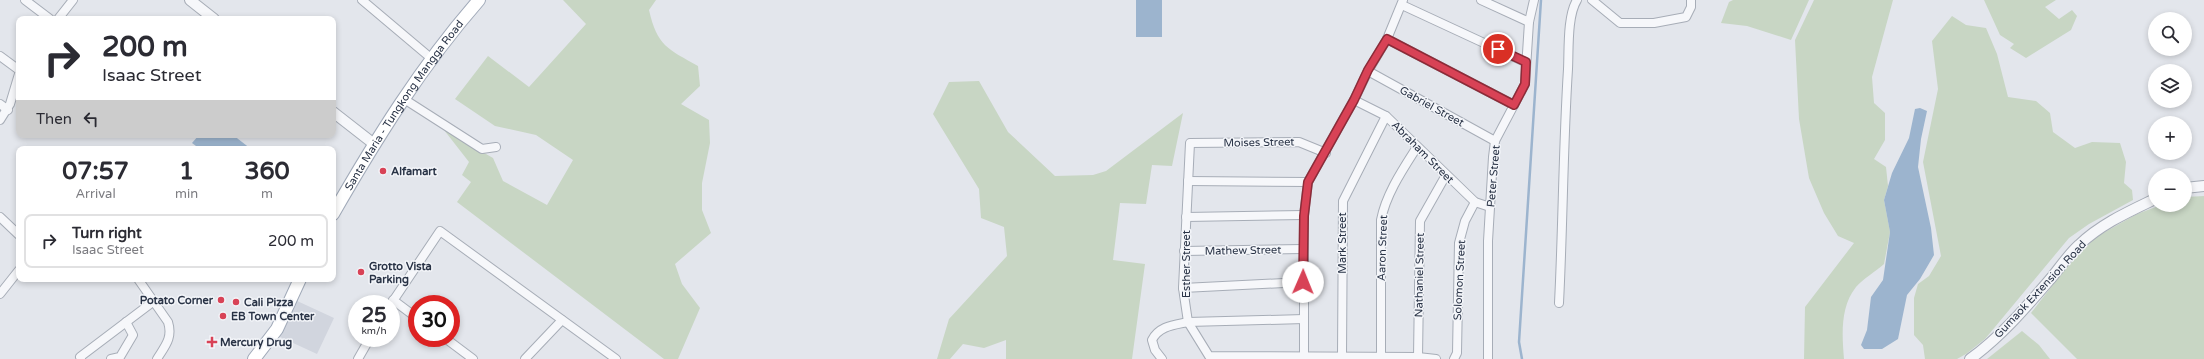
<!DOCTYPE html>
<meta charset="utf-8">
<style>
body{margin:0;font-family:"Varela Round",sans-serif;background:#f2f2f3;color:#2b2b33;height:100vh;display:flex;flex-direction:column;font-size:15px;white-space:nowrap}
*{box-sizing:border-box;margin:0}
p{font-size:13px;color:#7c7c81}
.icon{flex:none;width:22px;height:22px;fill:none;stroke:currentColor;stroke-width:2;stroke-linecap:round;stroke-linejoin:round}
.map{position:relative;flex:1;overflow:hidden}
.sheet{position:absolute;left:16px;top:146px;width:320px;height:136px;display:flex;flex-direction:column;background:#fff;border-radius:8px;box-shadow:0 2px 6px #0003}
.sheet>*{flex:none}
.hud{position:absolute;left:16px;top:16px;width:320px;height:122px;border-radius:8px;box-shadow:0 2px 6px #0003;background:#fff;color:#2b2b33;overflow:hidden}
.fabs{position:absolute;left:2148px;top:12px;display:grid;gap:8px}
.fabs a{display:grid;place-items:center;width:44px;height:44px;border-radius:50%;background:#fff;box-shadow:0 2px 6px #0003;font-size:20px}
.speed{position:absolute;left:348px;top:295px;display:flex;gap:8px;font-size:20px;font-weight:700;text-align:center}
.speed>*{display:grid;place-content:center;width:52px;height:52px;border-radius:50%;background:#fff;box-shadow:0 2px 6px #0003;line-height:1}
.speed small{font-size:10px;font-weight:400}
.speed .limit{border:6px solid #d22;background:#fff;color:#111}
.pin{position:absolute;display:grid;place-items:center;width:34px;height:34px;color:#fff;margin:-17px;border:2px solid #fff;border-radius:50%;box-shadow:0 1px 4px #0007}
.me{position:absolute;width:44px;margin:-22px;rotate:1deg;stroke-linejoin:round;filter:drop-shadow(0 0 3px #0008)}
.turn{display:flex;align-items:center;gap:14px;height:84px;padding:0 20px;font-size:18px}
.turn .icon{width:52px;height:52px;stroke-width:2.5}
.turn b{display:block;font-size:28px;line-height:34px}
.then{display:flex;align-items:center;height:38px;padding:0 20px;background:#0003;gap:8px;font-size:15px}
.eta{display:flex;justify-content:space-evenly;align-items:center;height:68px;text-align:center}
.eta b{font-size:24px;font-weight:800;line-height:28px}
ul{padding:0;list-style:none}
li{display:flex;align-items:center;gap:12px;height:54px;margin:0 8px 6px;padding:0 12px;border:2px solid #e1e1e2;border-radius:8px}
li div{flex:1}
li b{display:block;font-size:15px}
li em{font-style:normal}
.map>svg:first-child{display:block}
.built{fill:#d1d5de}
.green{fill:#c8d6c4}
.water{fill:#9cb4ce}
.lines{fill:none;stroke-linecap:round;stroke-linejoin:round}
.stream{stroke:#9cb4ce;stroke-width:2.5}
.minor-casing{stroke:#a7adb7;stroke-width:10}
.tertiary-casing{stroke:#a7adb7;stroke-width:12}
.primary-casing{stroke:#a1aab9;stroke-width:14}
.minor{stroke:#f6f7fa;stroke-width:8}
.tertiary{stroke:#f6f7fa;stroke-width:10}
.primary{stroke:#fff;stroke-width:12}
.route-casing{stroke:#8c2b38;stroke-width:10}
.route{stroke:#d84256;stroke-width:7}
.poi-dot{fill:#d84256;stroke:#f3f5f9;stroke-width:1.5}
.labels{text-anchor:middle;stroke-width:3;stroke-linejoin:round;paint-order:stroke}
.street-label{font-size:11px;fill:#293346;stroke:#f3f5f9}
.poi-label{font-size:11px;font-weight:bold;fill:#293346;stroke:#f3f5f9;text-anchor:start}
</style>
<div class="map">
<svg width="2204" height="359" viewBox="0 0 2204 359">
<rect width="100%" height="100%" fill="#e3e6ec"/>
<!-- built -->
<path class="built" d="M295 300 334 318 317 354 278 336Z"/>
<!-- green -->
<g class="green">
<path d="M563 0H656L649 10C657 46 668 49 698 66L700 86 681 104 709 120 710 143 702 183V210L711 233 675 264 682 284 700 308 678 359H664L457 202 471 182 462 175 469 162 444 130 493 158 503 181 547 205 573 160 536 135 495 126 455 99 488 56 529 87 586 24Z"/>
<path d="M1733 0H1809L1791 40 1747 26 1721 23 1729 2Z"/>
<path d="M1814 0H1893L1872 77 1874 103 1885 113V140L1874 159 1886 167 1888 186 1884 200 1890 232 1884 264C1876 271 1863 279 1856 287 1840 307 1842 335 1844 359H1804L1805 307 1854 243 1838 236 1824 213 1809 178 1799 119 1795 40Z"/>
<path d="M1984 0H2056L2045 7 2059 19 2072 10 2077 16 2071 30 2026 58 2010 48 2014 44 2000 35Z"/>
<path d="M1952 16 1966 25 1986 28 1997 54 2008 97 2036 101 2050 113 2053 132 2075 148 2092 142 2120 143 2126 162 2124 183 2132 190 2133 200 2089 224 2069 238 1985 339 1966 354 1957 359H1925L1923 345 1914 335V298L1918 284 1929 276 1941 256 1923 162 1938 89 1932 41Z"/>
<path d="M979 81 1008 132 1055 176 1093 175 1106 171 1183 113 1172 166 1152 165 1146 204 1120 203 1113 260 1145 264 1132 359H1006V340L984 348 963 344 950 359H937L949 319 1007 256 1004 227 981 218 979 189 933 114 949 82Z"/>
<path d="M2204 196V359H2077L2031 313 2065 269 2096 237 2137 214 2161 205H2185V197Z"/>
<path d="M2022 331 2039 345 2050 359H1987Z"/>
</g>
<!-- water -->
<g class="water">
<rect x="1136" y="0" width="26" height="37"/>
<path d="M1920 108 1927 111 1921 139 1918 167 1931 228 1934 255 1920 279 1907 295 1898 339 1882 349H1864L1861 345 1867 330 1871 297 1883 280 1890 232 1884 200 1892 173 1909 138 1915 109Z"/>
<path d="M199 135H233L251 149H200L192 143Z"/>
</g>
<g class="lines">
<!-- stream -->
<path class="stream" d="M1522 359 1519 342 1541 0"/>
<!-- minor casing -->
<g class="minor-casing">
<g id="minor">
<path d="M25 0 50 19"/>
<path d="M362 0 432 59"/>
<path d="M1481 0 1529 22"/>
<path d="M1592 0 1620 23H1654L1686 17 1691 7V0"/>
<path d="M1402 5 1525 62"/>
<path d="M58 19 73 0"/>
<path d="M1387 39 1514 105"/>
<path d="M0 56 19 70"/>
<path d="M1368 71 1495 141"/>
<path d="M404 99 482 149 496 147"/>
<path d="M1354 100 1386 116 1475 202 1490 207"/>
<path d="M0 104 8 110"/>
<path d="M0 120 10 104 19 74"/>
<path d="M1326 153 1299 142 1190 143 1183 288 1188 322 1209 356 1418 357 1436 359"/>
<path d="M1188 181 1308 182"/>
<path d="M0 217 19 235"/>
<path d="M1186 217 1304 215"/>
<path d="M1184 251 1303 249"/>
<path d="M138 279 168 322C173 338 165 346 157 359"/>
<path d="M1183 288 1303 282"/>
<path d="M0 294 19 270"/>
<path d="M393 300 417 318"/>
<path d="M1559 303C1563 225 1563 147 1568 69 1569 50 1567 16 1577 0"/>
<path d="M391 304 440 231 616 359"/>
<path d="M445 338 473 359"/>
<path d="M1304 357V215L1308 182 1354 100 1368 71 1387 39 1403 0"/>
<path d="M1342 357 1343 201 1386 116"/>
<path d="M1418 357 1420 221 1446 175"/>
<path d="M1381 358V220C1386 194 1403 169 1417 147"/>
<path d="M81 359 80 357 154 301"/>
<path d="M111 359 120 357 133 335 126 322"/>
<path d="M358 359 370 338"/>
<path d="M525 359 562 320"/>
<path d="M1162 359 1155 350 1152 340C1159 326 1174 325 1188 322L1304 319"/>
<path d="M1454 359 1457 353 1459 243 1465 221 1475 202"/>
<path d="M1488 359V241L1493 157 1495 141 1525 84 1529 22 1534 0"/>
</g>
</g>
<!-- tertiary casing -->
<g class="tertiary-casing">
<g id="tertiary">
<path d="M190 0 214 19"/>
<path d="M333 112 374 144"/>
<path d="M2185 188 2204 186"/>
<path d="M1970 359C2001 337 2027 306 2052 277 2061 266 2069 254 2079 245 2101 224 2128 212 2155 199"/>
</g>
</g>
<!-- primary casing -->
<g class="primary-casing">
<g id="primary">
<path id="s1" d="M333 214C376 139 422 65 479 0"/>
<path d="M254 359 277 329 300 279"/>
</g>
</g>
<!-- minor -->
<use href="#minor" class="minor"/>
<!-- tertiary -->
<use href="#tertiary" class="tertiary"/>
<!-- primary -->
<use href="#primary" class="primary"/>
</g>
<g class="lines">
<!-- route casing -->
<g class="route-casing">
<path id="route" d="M1303 282 1304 216 1308 182 1354 100 1368 70 1387 39 1514 105 1525 84 1526 62 1498 49"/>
</g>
<!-- route -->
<use href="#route" class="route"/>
</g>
<!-- markers -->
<g class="poi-dot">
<circle cx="383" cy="171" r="4"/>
<circle cx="361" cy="272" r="4"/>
<circle cx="221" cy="300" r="4"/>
<circle cx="236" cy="302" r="4"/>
<circle cx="223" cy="316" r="4"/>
<path d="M210 336h4v4h4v4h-4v4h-4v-4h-4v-4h4z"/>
</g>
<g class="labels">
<!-- street labels -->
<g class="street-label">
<text dy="4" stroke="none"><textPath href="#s1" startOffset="130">Santa Maria - Tungkong Mangga Road</textPath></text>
<text transform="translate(1432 106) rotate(29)" y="4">Gabriel Street</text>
<text transform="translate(1259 142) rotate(-1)" y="4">Moises Street</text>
<text transform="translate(1423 152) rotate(45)" y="4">Abraham Street</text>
<text transform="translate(1493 176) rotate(-85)" y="4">Peter Street</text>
<text transform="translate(1342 243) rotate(-90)" y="4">Mark Street</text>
<text transform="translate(1382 248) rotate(-88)" y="4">Aaron Street</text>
<text transform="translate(1243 250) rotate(-1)" y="4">Mathew Street</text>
<text transform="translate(1186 264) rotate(-90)" y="4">Esther Street</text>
<text transform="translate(1419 275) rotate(-89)" y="4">Nathaniel Street</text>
<text transform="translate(1459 280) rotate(-87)" y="4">Solomon Street</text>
<text transform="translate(2040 289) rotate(-47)" y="4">Gumaok Extension Road</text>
</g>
<!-- poi labels -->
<g class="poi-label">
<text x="391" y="175">Alfamart</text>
<text x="369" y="270">Grotto Vista<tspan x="369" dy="13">Parking</tspan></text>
<text x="213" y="304" text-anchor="end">Potato Corner</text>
<text x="244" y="306">Cali Pizza</text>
<text x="231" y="320">EB Town Center</text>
<text x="220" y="346">Mercury Drug</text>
</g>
</g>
</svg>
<div class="fabs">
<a><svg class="icon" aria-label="search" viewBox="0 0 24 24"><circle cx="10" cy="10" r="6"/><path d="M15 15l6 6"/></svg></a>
<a><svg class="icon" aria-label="layers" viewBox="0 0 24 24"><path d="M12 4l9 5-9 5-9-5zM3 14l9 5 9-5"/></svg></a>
<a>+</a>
<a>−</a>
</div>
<div class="speed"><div>25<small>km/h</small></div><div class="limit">30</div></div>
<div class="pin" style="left:1498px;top:49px;background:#d93025"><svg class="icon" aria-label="arrive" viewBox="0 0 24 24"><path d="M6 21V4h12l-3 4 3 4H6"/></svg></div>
<svg class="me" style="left:1303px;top:282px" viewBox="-20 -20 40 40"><circle r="19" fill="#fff"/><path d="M0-13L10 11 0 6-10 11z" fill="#d84256"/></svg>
<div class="hud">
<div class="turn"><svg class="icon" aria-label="right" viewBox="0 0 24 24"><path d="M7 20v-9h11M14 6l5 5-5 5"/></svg><div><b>200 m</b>Isaac Street</div></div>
<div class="then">Then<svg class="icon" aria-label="left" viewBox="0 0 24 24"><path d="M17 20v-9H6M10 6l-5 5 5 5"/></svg></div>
</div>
<section class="sheet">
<div class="eta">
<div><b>07:57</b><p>Arrival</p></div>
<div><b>1</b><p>min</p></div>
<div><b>360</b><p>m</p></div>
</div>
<ul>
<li><svg class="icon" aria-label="right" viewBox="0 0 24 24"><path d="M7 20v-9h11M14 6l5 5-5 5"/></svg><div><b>Turn right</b><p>Isaac Street</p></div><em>200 m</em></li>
</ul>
</section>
</div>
